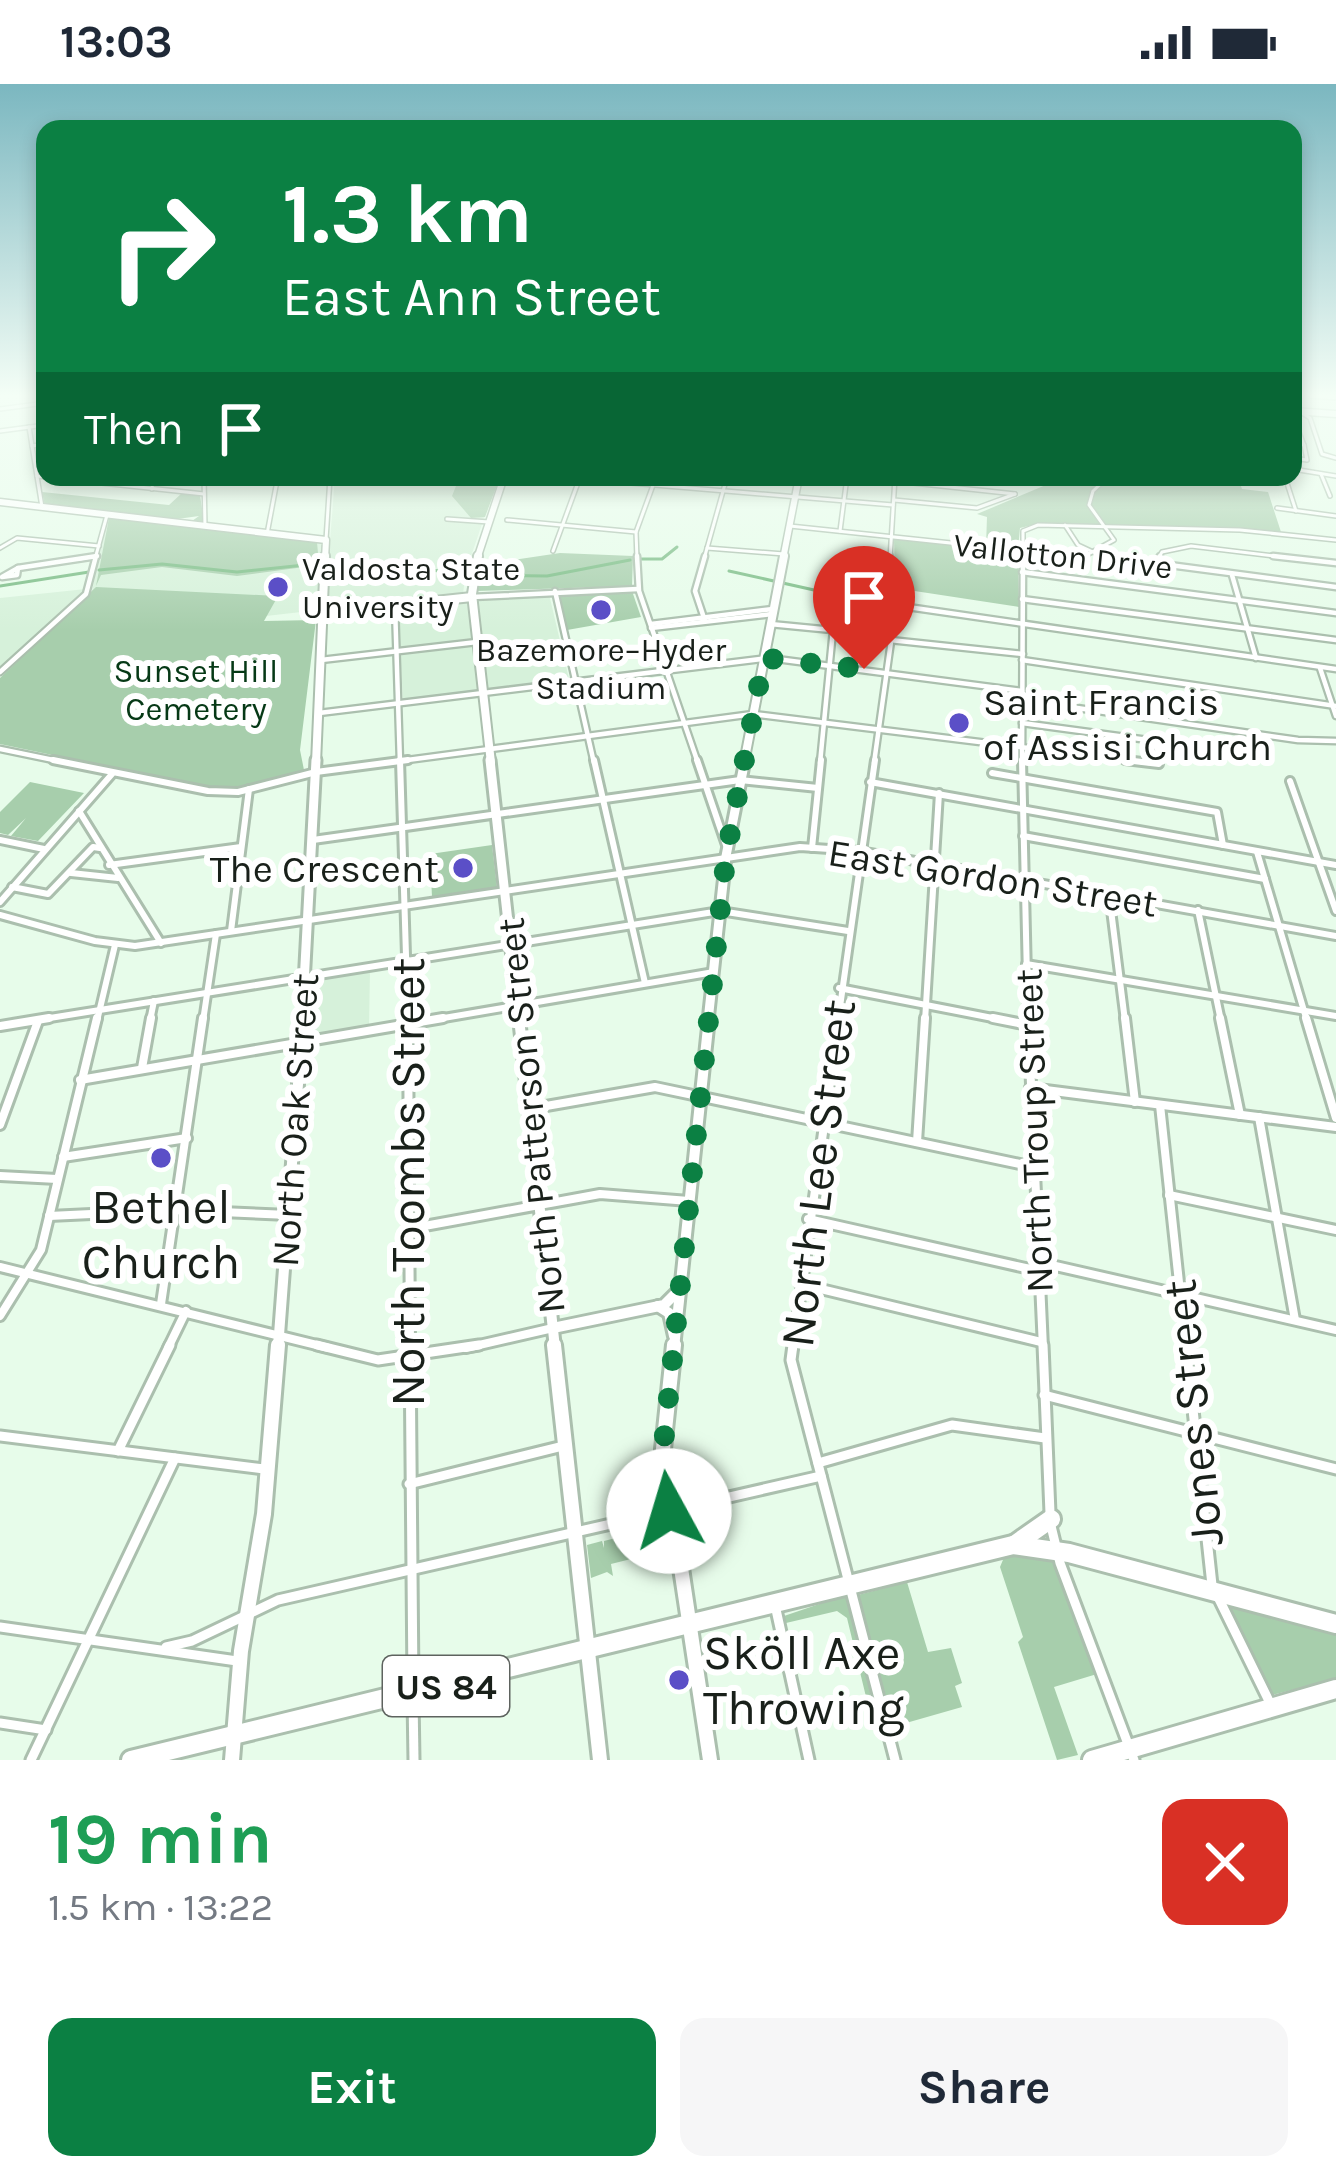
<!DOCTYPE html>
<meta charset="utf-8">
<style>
body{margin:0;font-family:Karla,sans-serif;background:#f6f6f7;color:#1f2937;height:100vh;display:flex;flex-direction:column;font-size:45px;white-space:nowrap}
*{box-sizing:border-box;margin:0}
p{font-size:39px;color:#747a83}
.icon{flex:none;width:66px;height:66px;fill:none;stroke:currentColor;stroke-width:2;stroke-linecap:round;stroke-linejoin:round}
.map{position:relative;height:1676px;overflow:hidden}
.panel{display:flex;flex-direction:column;background:#fff;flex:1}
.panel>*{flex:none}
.top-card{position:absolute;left:36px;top:36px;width:1266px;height:366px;border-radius:24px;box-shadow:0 6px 18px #0003;background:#0b8043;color:#fff;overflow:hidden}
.pin{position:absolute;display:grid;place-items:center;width:102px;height:102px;color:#fff;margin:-123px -51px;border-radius:50% 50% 50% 0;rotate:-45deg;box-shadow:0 0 12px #0007}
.pin .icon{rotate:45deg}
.me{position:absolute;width:132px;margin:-66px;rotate:354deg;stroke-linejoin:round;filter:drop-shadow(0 0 9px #0008)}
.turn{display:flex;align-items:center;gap:42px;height:252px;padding:0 48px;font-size:54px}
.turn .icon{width:156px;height:156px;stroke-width:2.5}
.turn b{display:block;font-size:84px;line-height:102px}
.then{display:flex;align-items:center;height:114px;padding:0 48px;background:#0003;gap:24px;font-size:45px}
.round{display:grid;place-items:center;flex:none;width:126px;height:126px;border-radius:24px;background:#f6f6f7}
.head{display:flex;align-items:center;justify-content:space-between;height:204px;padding:0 48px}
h1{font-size:72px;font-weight:700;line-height:90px;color:#1e9e55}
.action{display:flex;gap:24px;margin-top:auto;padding:24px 48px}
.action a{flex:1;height:138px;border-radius:24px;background:#0b8043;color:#fff;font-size:48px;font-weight:700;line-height:138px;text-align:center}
.action a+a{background:#f6f6f7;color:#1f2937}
.status{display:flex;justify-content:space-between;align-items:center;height:84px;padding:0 60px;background:#fff;direction:ltr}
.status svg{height:33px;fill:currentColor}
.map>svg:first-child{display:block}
.built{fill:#d6f1da}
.green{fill:#a7ceac}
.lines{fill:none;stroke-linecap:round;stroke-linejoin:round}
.stream{stroke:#79bb84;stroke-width:3}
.minor-far4-casing{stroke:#abbfae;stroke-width:6}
.minor-far3-casing{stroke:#abbfae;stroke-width:9}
.minor-far2-casing{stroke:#abbfae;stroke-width:12}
.minor-far1-casing{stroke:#abbfae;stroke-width:14}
.minor-casing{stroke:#abbfae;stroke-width:15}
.major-far4-casing{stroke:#abbfae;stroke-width:9}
.major-far3-casing{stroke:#abbfae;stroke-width:12}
.major-far2-casing{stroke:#abbfae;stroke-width:15}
.major-far1-casing{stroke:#abbfae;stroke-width:16}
.major-casing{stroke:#abbfae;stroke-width:20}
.highway-casing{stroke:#abbfae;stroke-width:24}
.minor-far4{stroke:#fff;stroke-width:3}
.minor-far3{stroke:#fff;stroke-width:4.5}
.minor-far2{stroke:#fff;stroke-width:6}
.minor-far1{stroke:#fff;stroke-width:8}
.minor{stroke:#fff;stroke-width:9}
.major-far4{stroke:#fff;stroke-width:6}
.major-far3{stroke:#fff;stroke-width:8}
.major-far2{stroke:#fff;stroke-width:9}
.major-far1{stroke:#fff;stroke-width:10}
.major{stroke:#fff;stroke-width:14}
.highway{stroke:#fff;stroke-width:18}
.route{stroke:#0b8043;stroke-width:21;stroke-dasharray:0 37.8}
.poi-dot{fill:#5b4fc7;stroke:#fff;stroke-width:4.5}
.labels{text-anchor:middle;stroke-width:12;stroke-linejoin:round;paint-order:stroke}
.far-street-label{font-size:33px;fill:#19201a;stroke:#fff}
.far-poi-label{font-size:33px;fill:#19201a;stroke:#fff;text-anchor:start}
.far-park-label{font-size:33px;fill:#063916;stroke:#fff}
.shield{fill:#fff;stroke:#5e635f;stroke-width:3}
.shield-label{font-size:36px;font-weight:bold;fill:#19201a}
.poi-label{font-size:39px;fill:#19201a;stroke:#fff;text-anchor:start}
.street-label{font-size:39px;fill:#19201a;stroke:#fff}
.near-street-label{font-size:48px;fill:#19201a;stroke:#fff}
.near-poi-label{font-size:48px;fill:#19201a;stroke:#fff}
</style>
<div class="status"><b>13:03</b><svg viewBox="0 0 49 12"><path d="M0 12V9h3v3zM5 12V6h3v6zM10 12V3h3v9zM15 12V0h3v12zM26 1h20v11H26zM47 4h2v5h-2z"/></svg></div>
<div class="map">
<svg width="1336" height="1676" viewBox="0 0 1336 1676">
<rect width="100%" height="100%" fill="#e7fcea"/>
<!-- built -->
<g class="built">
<path d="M335 393H498L466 487 462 517 549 510 569 595 403 615 397 517 266 532 274 517 92 507 107 435 330 457Z"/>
<path d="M86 505 0 584V514Z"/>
<path d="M370 887 369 943 305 954 309 896Z"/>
</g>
<!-- green -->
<g class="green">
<path d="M461 393H500L485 433 471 434 452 412 458 397 465 395Z"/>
<path d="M1065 393 1239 397 1242 405 1268 408 1281 448 1041 439 1020 444 1018 465 986 462 987 433 977 430Z"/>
<path d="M42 408 169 421 182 409 200 411 204 438 192 437 199 432 177 435 183 437 45 422Z"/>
<path d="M109 434 317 458 319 481 237 492 162 483 101 491 96 502Z"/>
<path d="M894 455 1018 468 1019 523 895 504Z"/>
<path d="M560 469 633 472 632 502 475 507 480 481Z"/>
<path d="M96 503 278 512 264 537 316 536 300 666 305 691 224 707 0 660V594Z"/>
<path d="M596 507H632L641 533 567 546 559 511Z"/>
<path d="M30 698 84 709 38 757 11 752 26 734 8 751 0 749V728Z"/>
<path d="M492 761 497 803 432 813 430 770Z"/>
<path d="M643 1447 649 1483 645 1484 643 1472 611 1480 613 1492 607 1488 591 1494 587 1461 602 1457 604 1464V1457Z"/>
<path d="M1031 1466 1056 1478 1097 1590 1054 1603 1078 1671 1057 1676 1018 1558 1023 1553 1000 1483 1005 1471Z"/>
<path d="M907 1498 928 1568 951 1564 962 1599 955 1602 962 1623 892 1643 858 1511Z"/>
<path d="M843 1512 848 1514 872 1608 867 1617 847 1534 837 1527 786 1539 784 1532Z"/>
<path d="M1228 1519 1336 1545V1595L1272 1611Z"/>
</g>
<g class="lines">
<!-- stream -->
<g class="stream">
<path d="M640 475H662L677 463"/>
<path d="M330 478 465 489"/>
<path d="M99 486 162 480 237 488 314 480"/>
<path d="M729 487 823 508"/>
<path d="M483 491 547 492 630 476"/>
<path d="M0 502 89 488"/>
</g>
<!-- minor-far4 casing -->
<g class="minor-far4-casing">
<g id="minor-far4">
<path d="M1311 312 1336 314"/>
<path d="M0 325 45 319"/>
<path d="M1299 327 1310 334 1322 370 1336 374"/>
<path d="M1293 333 1304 361"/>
<path d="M29 343 42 423"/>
<path d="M0 347 45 341"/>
<path d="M1293 359 1304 361 1307 376 1293 374"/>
<path d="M32 362 45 360"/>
<path d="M1293 385 1336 392"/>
<path d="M1321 390 1330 412"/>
<path d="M37 392 204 410"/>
<path d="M204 393 205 442"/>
<path d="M560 393 893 421"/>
<path d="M1285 393 1296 427"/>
<path d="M895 397 1015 410"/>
<path d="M152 405 153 393"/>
<path d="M894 416 977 424 1015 410"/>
<path d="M1277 424 1336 432"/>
<path d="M447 435 489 438"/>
<path d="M507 436 636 448"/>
<path d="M1065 441 1078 461 1108 475"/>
<path d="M790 442 1083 473 1114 456 1089 421 1093 407 1108 393"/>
<path d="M840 447 847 393"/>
<path d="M267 450 277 397"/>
<path d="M326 456 330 393"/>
<path d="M0 464 17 454 99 462"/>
<path d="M707 464 784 470"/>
<path d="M553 467 579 396"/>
<path d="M80 475 97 472"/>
<path d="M95 475 107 431"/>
<path d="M637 475 636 448 656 393"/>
<path d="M704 475 727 393"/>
<path d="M890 475 895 393"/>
<path d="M1023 475V447L1038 441 1240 446 1336 456"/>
<path d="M1158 475 1162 468 1191 462 1299 475"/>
</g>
</g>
<!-- minor-far3 casing -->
<g class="minor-far3-casing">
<g id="minor-far3">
<path d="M637 472 639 507 698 679"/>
<path d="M705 472 695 507 705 537"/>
<path d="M1070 472H1086"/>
<path d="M1101 472 1336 503"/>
<path d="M1273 472 1336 479"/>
<path d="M1155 481 1160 472"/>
<path d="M18 484 17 491 2 493Z"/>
<path d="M18 484 97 472"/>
<path d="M1022 488 1336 529"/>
<path d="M1232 491 1256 574"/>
<path d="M555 507 594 679"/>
<path d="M472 513 638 505"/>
<path d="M1022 515 1336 556"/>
<path d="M894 521 1336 585"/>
<path d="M395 522 400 679"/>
<path d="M651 540 773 525"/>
<path d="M770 540 832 546"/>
<path d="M651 544 772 530"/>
<path d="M890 556 1023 570"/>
<path d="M321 576 477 558"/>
<path d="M1022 576 1336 622"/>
<path d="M1320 584 1336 632"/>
<path d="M0 588 86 510 96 472"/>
<path d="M1022 616 1298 656 1336 657"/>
<path d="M319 629 769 574 1022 607"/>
<path d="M1022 639 1148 656 1157 664 1159 679"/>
<path d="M0 665 68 679"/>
<path d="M385 679 753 630 1149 679"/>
<path d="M820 679 834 536"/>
<path d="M874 679 894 536 890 472"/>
<path d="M1022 679 1023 472"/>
</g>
</g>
<!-- minor-far2 casing -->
<g class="minor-far2-casing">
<g id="minor-far2">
<path d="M53 676 208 707 238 708 316 688 408 676"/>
<path d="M400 676 408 937"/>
<path d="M594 676 645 899"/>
<path d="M697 676 726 761"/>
<path d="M1022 676 1028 937"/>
<path d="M1125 676 1159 680 1158 676"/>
<path d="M992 689 1217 728 1223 761"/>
<path d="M1290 697 1336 827"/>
<path d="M870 698 1336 781"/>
<path d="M79 727 161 859"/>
<path d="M1023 752 1265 795"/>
<path d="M0 756 44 765"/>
<path d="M313 756 740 696 818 704"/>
<path d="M812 764 821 676"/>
<path d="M1257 768 1307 937"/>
<path d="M109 781 241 763"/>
<path d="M71 789 118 794"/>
<path d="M12 803 48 810 93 763 100 764"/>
<path d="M1109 810 1125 937"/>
<path d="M0 818 112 690"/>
<path d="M1198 826 1221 937"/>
<path d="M0 831 95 857 135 862 800 763 859 767 1336 852"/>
<path d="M231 847 249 705"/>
<path d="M1026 880 1336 932"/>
<path d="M839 904 1008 937"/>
<path d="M31 937 720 827 848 847"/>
<path d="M97 937 115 861"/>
<path d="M150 937 154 917"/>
<path d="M203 937 216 850"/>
<path d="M426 937 714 888"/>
<path d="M838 937 875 676"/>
<path d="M925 937 939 709"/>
</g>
</g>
<!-- minor-far1 casing -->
<g class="minor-far1-casing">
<g id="minor-far1">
<path d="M408 934 410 1264"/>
<path d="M993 934 1028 941"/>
<path d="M1028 934 1043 1264"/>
<path d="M1125 934 1135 1018"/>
<path d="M1220 934 1240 1031"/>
<path d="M1306 934 1336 1034"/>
<path d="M0 942 49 934"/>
<path d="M142 984 151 934"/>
<path d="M80 996 443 934"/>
<path d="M1030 1004 1336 1043"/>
<path d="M1160 1021 1186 1264"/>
<path d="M529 1025 655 1003 1034 1083"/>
<path d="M1259 1033 1295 1236"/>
<path d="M0 1041 38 937"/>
<path d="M917 1058 925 934"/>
<path d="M63 1073 187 1054"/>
<path d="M0 1092 57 1095"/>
<path d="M1169 1111 1336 1146"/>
<path d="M49 1132 176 1126 289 1131"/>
<path d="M808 1135 1039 1187"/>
<path d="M408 1145 600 1110 689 1117"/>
<path d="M1038 1178 1336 1246"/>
<path d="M0 1183 329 1264"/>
<path d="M800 1200 1041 1258"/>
<path d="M161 1220 203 934"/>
<path d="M0 1232 41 1166 97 934"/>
<path d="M168 1264 186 1227"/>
<path d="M466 1264 553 1244"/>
<path d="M793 1264 839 934"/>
</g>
</g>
<!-- minor casing -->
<g class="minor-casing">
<g id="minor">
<path d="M317 1261 378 1276 479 1261"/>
<path d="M410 1261 413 1600"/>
<path d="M793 1261 791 1276 895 1676"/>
<path d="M1043 1261 1050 1429"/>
<path d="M1186 1261 1212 1501"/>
<path d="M1044 1311 1336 1385"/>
<path d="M0 1352 264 1385"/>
<path d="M118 1367 170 1261"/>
<path d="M818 1379 952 1341 1045 1354"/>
<path d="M409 1400 563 1362"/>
<path d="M1051 1442 1060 1479 1134 1676"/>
<path d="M1218 1513 1270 1619"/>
<path d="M775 1521 809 1676"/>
<path d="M0 1543 237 1577"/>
<path d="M166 1563 192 1557 278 1516 821 1392"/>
<path d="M413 1614 414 1676"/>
<path d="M0 1639 46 1646"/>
<path d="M31 1676 175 1374"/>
</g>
</g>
<!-- major-far4 casing -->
<g class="major-far4-casing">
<g id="major-far4">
<path d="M1293 327 1336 330"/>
<path d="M0 418 326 456 325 475"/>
<path d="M477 475 504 393"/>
<path d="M783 475 799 393"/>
</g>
</g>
<!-- major-far3 casing -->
<g class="major-far3-casing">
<g id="major-far3">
<path d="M478 472 472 510 491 679"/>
<path d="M322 529 472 513"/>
<path d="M316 679 325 472"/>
<path d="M744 679 784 472"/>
</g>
</g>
<!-- major-far2 casing -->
<g class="major-far2-casing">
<g id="major-far2">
<path d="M490 676 519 937"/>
<path d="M302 937 316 676"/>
<path d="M708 937 726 772 745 676"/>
</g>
</g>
<!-- major-far1 casing -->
<g class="major-far1-casing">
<g id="major-far1">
<path d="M519 934 555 1264"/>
<path d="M658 1222 669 1229 674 1252"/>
<path d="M553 1244 664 1221 677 1208"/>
<path d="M278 1264 303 934"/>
<path d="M674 1264 709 934"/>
</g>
</g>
<!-- major casing -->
<g class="major-casing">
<g id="major">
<path d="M554 1261 600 1676"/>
<path d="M674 1261 663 1365 710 1676"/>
<path d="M232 1676 241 1567 264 1430 278 1261"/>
</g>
</g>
<!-- highway casing -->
<g class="highway-casing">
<g id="highway">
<path d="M1014 1461 1051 1435"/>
<path d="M131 1676 1013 1461 1069 1469 1336 1540"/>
<path d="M1092 1676 1336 1605"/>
</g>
</g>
<!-- minor-far4 -->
<use href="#minor-far4" class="minor-far4"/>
<!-- minor-far3 -->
<use href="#minor-far3" class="minor-far3"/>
<!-- minor-far2 -->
<use href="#minor-far2" class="minor-far2"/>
<!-- minor-far1 -->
<use href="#minor-far1" class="minor-far1"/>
<!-- minor -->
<use href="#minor" class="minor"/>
<!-- major-far4 -->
<use href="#major-far4" class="major-far4"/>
<!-- major-far3 -->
<use href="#major-far3" class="major-far3"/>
<!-- major-far2 -->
<use href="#major-far2" class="major-far2"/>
<!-- major-far1 -->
<use href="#major-far1" class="major-far1"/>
<!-- major -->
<use href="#major" class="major"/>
<!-- highway -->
<use href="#highway" class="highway"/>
</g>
<!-- sky -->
<linearGradient id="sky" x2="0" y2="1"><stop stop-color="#7bb7c0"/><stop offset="0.57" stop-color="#f4fef6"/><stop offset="1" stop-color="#f4fef6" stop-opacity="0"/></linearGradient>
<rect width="1336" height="546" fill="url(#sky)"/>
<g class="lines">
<!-- route -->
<path class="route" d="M669 1427 663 1365 726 772 764 574 864 585"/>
</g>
<!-- markers -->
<g class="poi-dot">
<circle cx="278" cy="503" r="12"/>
<circle cx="601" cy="526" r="12"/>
<circle cx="959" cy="639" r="12"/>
<circle cx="463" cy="784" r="12"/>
<circle cx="161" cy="1074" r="12"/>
<circle cx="679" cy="1596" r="12"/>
</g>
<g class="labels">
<!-- far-street labels -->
<g class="far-street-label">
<text transform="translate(1063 471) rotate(6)" y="12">Vallotton Drive</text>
</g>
<!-- far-poi labels -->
<g class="far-poi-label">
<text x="302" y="496">Valdosta State<tspan x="302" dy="38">University</tspan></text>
<text x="601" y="577" text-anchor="middle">Bazemore–Hyder<tspan x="601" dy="38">Stadium</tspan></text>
</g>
<!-- far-park labels -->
<g class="far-park-label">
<text x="196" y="598">Sunset Hill<tspan x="196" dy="38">Cemetery</tspan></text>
</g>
<!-- shield labels -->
<rect class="shield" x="383" y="1572" width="126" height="60" rx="9"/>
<g class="shield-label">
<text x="446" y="1615">US 84</text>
</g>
<!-- poi labels -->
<g class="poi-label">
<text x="983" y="631">Saint Francis<tspan x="983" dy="45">of Assisi Church</tspan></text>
<text x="439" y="798" text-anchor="end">The Crescent</text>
</g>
<!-- street labels -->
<g class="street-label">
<text transform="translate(993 793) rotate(9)" y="14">East Gordon Street</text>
<text transform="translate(530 1032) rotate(-96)" y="14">North Patterson Street</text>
<text transform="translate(294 1036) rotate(-86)" y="14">North Oak Street</text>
<text transform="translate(1033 1047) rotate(-92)" y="14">North Troup Street</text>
</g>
<!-- near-street labels -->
<g class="near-street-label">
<text transform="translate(817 1089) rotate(-83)" y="17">North Lee Street</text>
<text transform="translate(407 1098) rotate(-90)" y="17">North Toombs Street</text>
<text transform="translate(1192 1329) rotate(-96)" y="17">Jones Street</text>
</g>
<!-- near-poi labels -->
<g class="near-poi-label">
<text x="161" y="1139">Bethel<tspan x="161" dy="55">Church</tspan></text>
<text x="703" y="1585" text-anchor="start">Sköll Axe<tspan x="703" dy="55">Throwing</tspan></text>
</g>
</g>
</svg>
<div class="pin" style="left:864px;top:585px;background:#d93025"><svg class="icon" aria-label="arrive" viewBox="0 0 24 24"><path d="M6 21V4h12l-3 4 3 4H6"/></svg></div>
<svg class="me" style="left:669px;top:1427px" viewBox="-20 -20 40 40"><circle r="19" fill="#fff"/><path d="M0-13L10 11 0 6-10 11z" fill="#0b8043"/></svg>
<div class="top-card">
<div class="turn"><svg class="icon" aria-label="right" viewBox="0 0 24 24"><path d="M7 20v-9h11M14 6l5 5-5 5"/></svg><div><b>1.3 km</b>East Ann Street</div></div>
<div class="then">Then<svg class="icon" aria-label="arrive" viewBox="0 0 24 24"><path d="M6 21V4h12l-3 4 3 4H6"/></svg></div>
</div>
</div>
<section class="panel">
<div class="head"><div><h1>19 min</h1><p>1.5 km · 13:22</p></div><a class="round" style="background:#d93025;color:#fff"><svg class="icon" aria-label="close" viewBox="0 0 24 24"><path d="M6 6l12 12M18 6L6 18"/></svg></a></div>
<div class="action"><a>Exit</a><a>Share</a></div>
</section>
